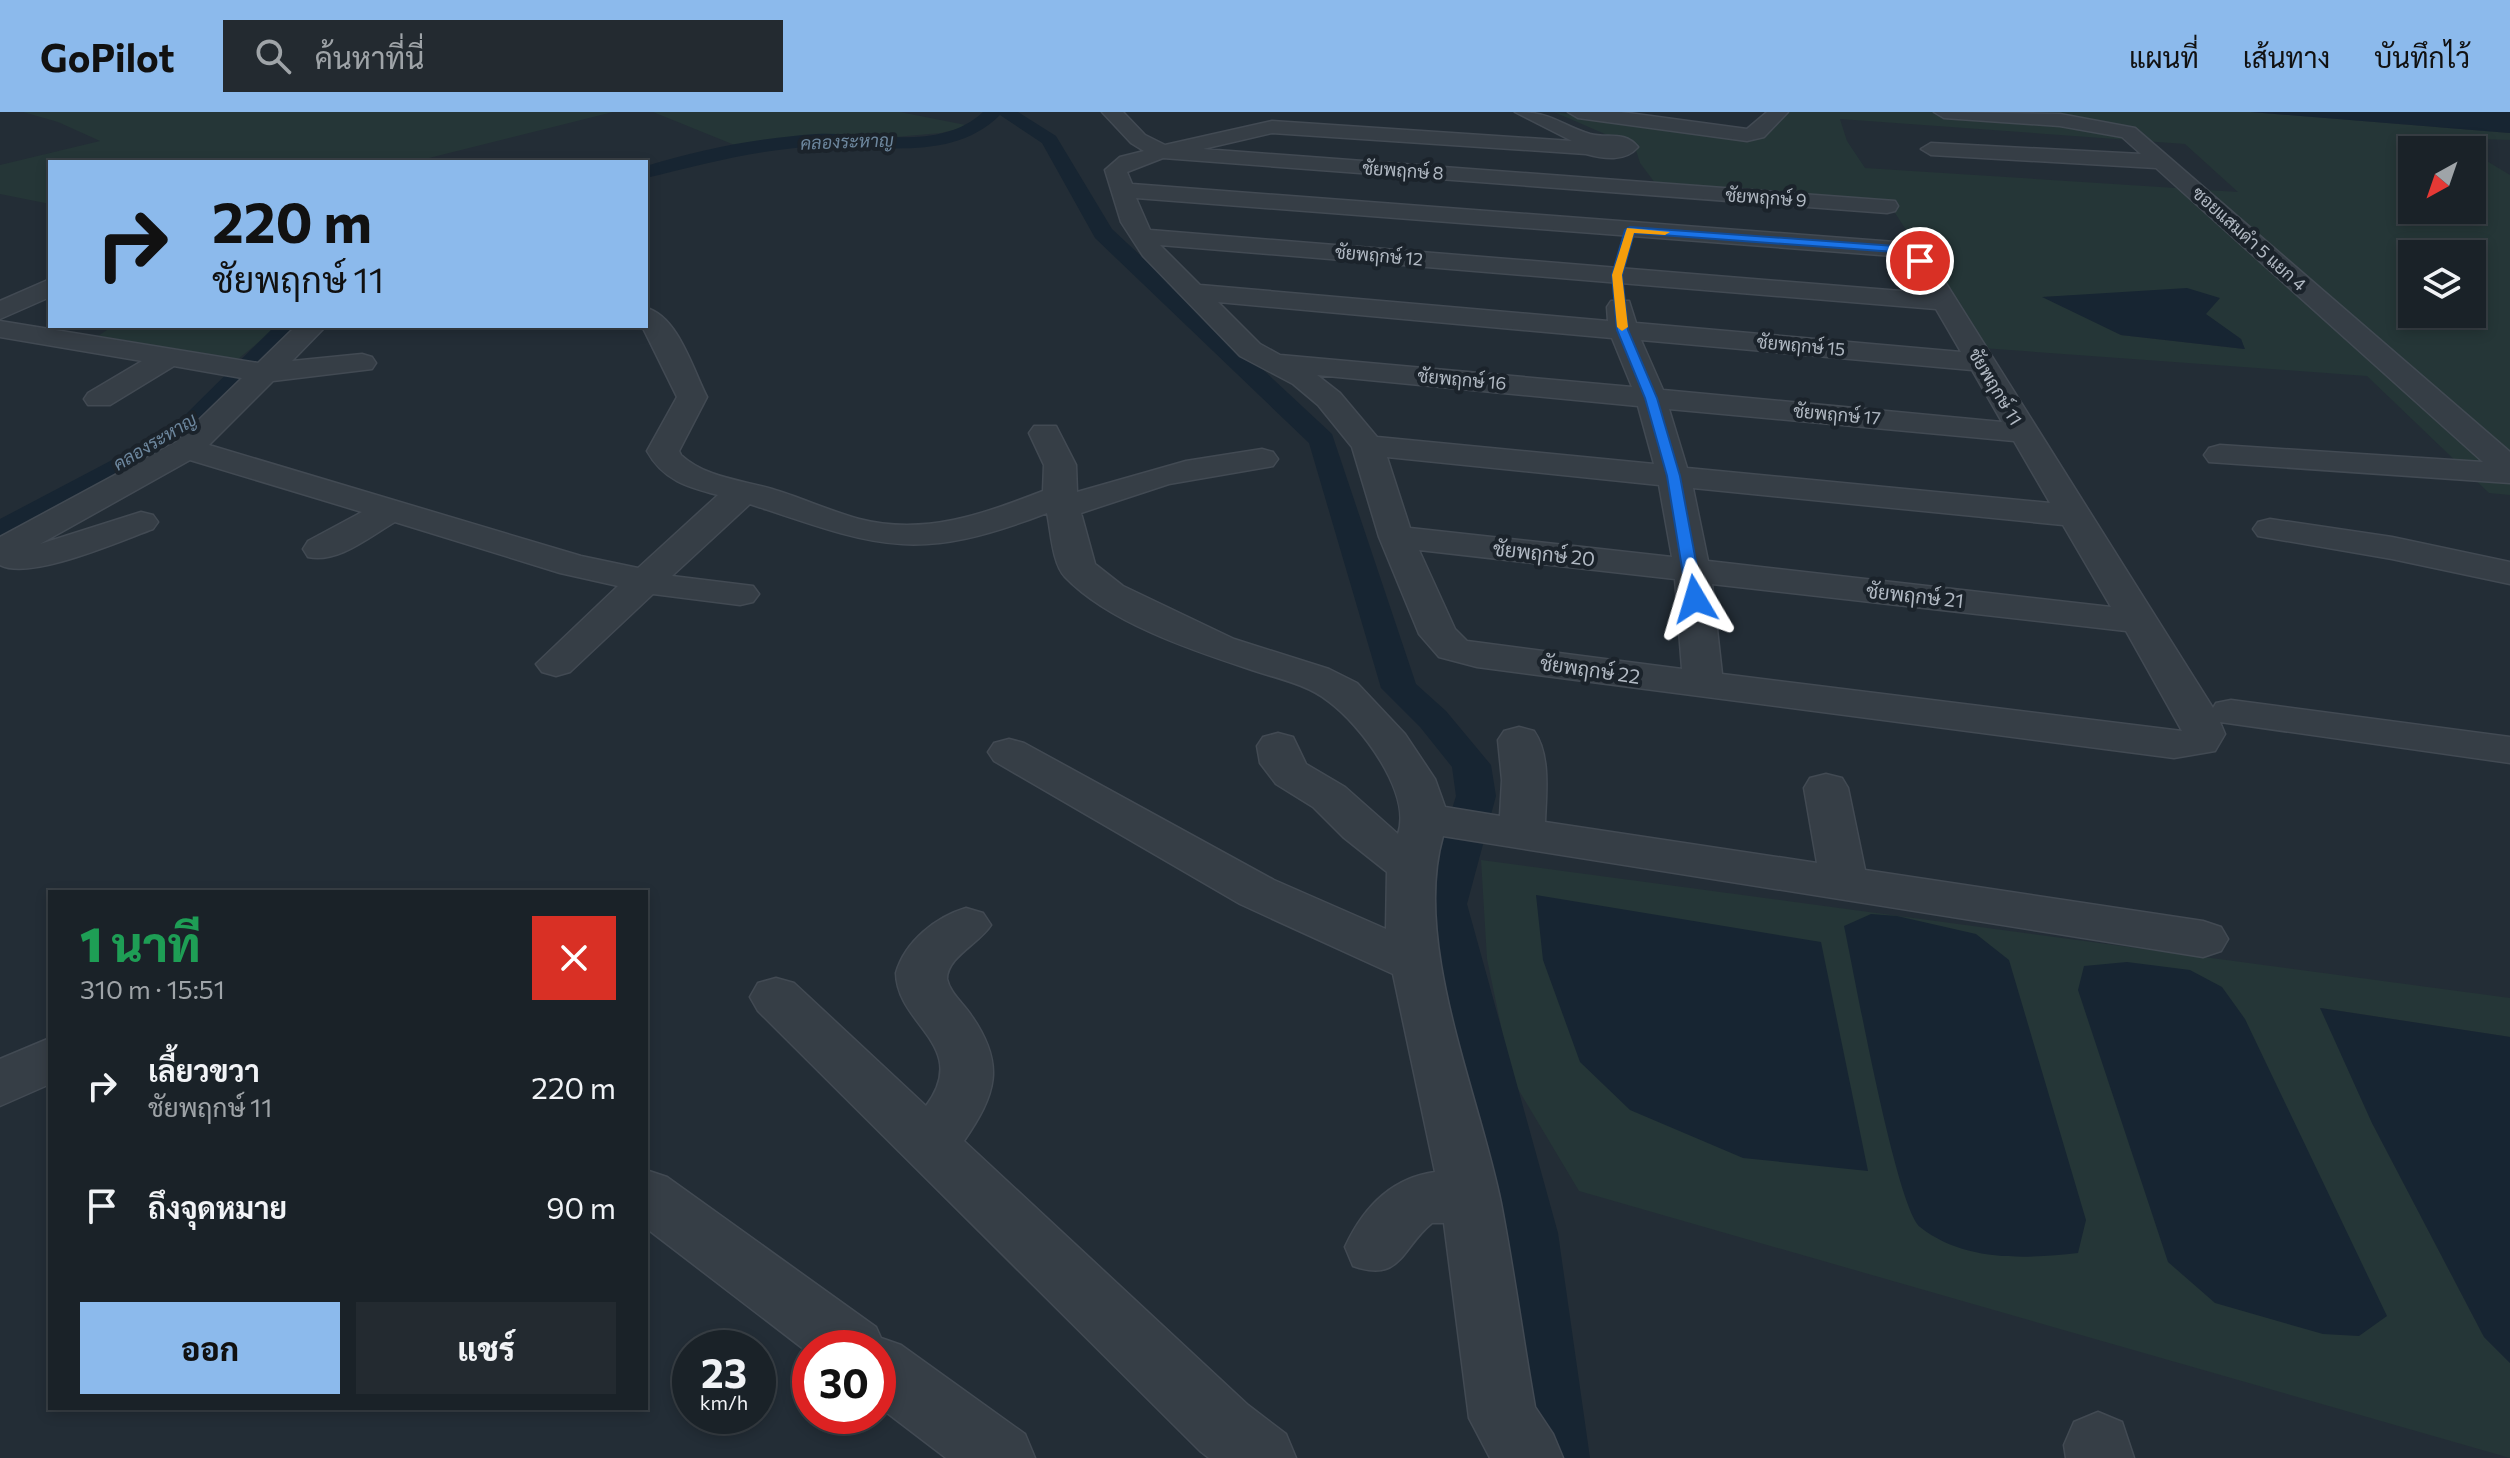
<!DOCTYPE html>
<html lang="th">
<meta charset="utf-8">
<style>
body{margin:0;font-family:Commissioner,Sarabun,sans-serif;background:#232a30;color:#f1f3f6;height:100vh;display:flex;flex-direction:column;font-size:30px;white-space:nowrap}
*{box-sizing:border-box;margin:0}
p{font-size:26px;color:#9fa4a8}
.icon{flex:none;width:44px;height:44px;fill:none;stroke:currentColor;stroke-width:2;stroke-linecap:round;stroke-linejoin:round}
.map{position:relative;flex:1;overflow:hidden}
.panel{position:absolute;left:48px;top:778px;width:600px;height:520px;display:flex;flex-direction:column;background:#1a2228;border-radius:0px;box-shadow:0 4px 12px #0003,0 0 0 2px #383f45}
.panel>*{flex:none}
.guide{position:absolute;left:48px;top:48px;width:600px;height:168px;border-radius:0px;box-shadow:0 4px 12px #0003,0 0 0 2px #383f45;background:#8cbaec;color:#111;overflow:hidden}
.needle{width:52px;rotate:220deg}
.controls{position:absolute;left:2398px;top:24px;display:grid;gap:16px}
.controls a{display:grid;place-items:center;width:88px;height:88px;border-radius:0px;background:#1a2228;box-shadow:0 4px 12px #0003,0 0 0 2px #383f45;font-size:40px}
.speed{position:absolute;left:672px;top:1218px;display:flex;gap:16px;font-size:40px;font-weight:700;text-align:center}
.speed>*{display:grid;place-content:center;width:104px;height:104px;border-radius:50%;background:#1a2228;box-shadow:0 4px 12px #0003,0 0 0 2px #383f45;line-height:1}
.speed small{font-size:20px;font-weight:400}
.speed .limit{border:12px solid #d22;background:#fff;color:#111}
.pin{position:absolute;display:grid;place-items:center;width:68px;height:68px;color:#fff;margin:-34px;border:4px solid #fff;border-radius:50%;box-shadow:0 2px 8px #0007}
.me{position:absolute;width:88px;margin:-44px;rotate:353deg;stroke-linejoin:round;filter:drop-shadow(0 0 6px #0008)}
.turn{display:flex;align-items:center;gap:28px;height:168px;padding:0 32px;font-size:36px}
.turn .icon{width:104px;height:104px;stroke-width:2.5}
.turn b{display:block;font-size:56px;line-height:68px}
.round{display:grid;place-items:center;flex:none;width:84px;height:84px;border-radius:0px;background:#232a30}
.head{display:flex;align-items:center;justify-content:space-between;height:136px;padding:0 32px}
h1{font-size:48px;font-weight:800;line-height:60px;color:#1e9e55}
.action{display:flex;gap:16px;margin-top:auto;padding:16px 32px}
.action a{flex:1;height:92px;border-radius:0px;background:#8cbaec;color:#111;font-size:32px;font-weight:800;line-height:92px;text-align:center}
.action a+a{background:#232a30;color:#f1f3f6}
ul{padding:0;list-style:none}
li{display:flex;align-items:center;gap:24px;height:120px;padding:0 32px}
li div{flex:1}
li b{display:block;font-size:30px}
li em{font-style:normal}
header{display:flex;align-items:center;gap:48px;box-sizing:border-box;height:112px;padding:0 40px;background:#8cbaec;color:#111}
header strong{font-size:38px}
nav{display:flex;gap:44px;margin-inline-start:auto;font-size:28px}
.search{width:560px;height:72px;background:#232a30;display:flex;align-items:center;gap:20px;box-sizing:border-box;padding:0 28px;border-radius:0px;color:#9fa4a8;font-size:30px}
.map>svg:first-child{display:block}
.green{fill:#253637;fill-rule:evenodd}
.water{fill:#172532}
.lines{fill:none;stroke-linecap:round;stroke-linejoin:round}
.canal{fill:#172532;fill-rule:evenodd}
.minor-casing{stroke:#424a53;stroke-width:3}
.minor{fill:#363e46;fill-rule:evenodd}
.route{fill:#1a73e8;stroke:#114b97;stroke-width:2}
.slow{fill:#f59e0b}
.labels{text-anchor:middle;stroke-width:8;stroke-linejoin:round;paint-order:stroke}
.far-water-label{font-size:18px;font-style:italic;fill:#6d879e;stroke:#1b232b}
.far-street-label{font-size:18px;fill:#b1b9c3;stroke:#1b232b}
.street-label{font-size:20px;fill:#b1b9c3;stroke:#1b232b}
</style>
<header>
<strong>GoPilot</strong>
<div class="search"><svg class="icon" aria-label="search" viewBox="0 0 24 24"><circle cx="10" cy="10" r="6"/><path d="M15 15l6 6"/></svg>ค้นหาที่นี่</div>
<nav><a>แผนที่</a><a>เส้นทาง</a><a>บันทึกไว้</a></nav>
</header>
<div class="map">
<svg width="2510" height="1346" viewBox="0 0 2510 1346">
<rect width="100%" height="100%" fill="#232d36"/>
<!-- green -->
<g class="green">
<path d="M23 0H613L413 50H50V92L0 82V53L100 29 58 10Z"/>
<path d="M653 0H900L971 14 941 21 884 26 835 23 737 34Z"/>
<path d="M1554 0 1754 26 1783 0H2251L2510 21V28L2451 26 2468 38H2412V98H2472V40L2510 63V383L2489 381 2367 264 1982 236 1888 90 1655 71 1640 51 1635 35ZM1840 7 2185 32 2238 80 1865 56 1847 29ZM2412 142H2472V202H2412ZM2106 182 2219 187 2205 202 2241 227 2244 237 2121 223 2044 185Z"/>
<path d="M113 214H279L238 247 98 224Z"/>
<path d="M1481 748 2510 886V925L2321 896 2372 1011 2484 1225 2510 1251V1346L1579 1079 1512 967 1487 847Z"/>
</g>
<!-- water -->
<g class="water">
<path d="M2251 0H2510V21Z"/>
<path d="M2187 176 2220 186 2206 202 2241 227 2245 237 2121 223 2042 185Z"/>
<path d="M1536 783 1821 830 1868 1059 1743 1046 1630 998 1580 950 1543 848Z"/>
<path d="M1871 802 1897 804 1976 822 2009 848 2086 1108 2078 1141C2025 1147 1964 1150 1920 1115 1896 1095 1854 860 1844 814Z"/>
<path d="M2127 850 2190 858 2222 875 2245 907 2387 1204 2359 1224 2323 1222 2215 1191 2168 1150 2078 878 2084 854Z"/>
<path d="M2320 896 2510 925V1251L2484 1225 2372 1011Z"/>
</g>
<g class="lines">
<!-- canal -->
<g class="canal">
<path d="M983 0H1018L1056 24 1112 117 1332 322 1416 572 1446 599 1491 653 1496 684 1467 792 1558 1121 1590 1346H1528L1504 1121 1423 792 1456 684 1452 655 1420 615 1381 576 1309 331 1095 126 1042 31 1000 3C947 56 862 28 795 36 744 41 696 54 646 66V54C701 37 759 26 816 22 870 19 939 41 983 0Z"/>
<path d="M275 214H301L203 317 153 349 0 429V407L133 337 183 305Z"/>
</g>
<!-- minor casing -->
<g class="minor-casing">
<g id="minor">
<path d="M1102 0H1123L1145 23 1165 33 1272 9 1572 29 1515 0C1553 0 1558 12 1590 22 1608 27 1624 18 1638 35 1625 50 1604 47 1586 42L1272 21 1203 37 1895 89 1898 94 1895 99 1887 101 1163 46 1127 60 1132 72 1895 130 1925 138 2213 596 2216 591 2231 588 2510 625V651L2220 610 2225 622 2215 639 2174 646 1477 555 1439 545 1419 522 1379 425 1352 335 1318 293 1293 272 1240 244 1143 144 1121 110 1105 58 1120 45 1144 39 1131 31ZM1136 86 1893 144 1907 148 1926 181 1150 118ZM1160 133 1936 197 1961 240 1636 211 1629 189H1611L1607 195 1608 209 1200 173ZM1218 190 1612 226 1632 275 1280 243 1260 232ZM1641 228 1972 258 2002 310 1663 278ZM1317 263 1638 294 1654 352 1377 325 1340 281ZM1669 297 2014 329 2050 391 1687 356ZM1387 345 1659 373 1672 445 1410 416ZM1693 376 2063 413 2111 495 1708 449ZM1419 438 1675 467 1682 557 1467 529 1455 517ZM1712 472 2126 519 2182 619 1722 562Z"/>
<path d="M1568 0H1621L1747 17 1767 0H1788L1764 25 1747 29 1578 6Z"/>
<path d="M1934 0 2060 2 2135 16 2510 340V371L2209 350 2204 343 2209 336 2220 333 2483 350 2156 56 1931 43 1921 37 1931 31 2141 42 2122 25 2060 14 1944 6Z"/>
<path d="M50 167V185L0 207V189Z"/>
<path d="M646 196C678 204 693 258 707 285L679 339 681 343C706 366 742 368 772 377 802 386 830 399 859 407 925 424 983 402 1043 379L1044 353 1029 321 1034 314H1056L1076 353 1077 380 1186 349 1262 337 1273 340 1278 347 1273 354 1169 372 1081 401 1095 452 1123 474 1234 527 1329 557 1357 571 1405 622 1435 667 1445 695 1500 704 1502 668 1498 628 1504 619 1519 615 1534 619C1551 643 1546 682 1545 710L1817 751 1804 676 1810 666 1826 662 1842 666 1848 676 1865 758 2203 809 2221 815 2228 827 2221 839 2203 845 1443 724C1412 831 1479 982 1501 1091 1514 1159 1523 1227 1535 1295L1553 1322 1563 1346H1490L1469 1306 1444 1111H1432C1401 1136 1402 1171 1353 1154L1345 1135C1363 1096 1391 1066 1435 1060L1393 862 1240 792 994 649 988 640 994 631 1009 627 1024 631 1274 768 1386 817 1387 760 1343 725 1313 695 1276 672 1260 651 1257 634 1263 625 1278 621 1293 625 1306 652 1345 675 1398 722C1412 681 1361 613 1328 589 1307 572 1275 566 1249 557 1191 538 1108 510 1065 465 1052 451 1051 419 1047 401 915 452 878 435 750 392L672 464 753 474 759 482 753 490 740 493 653 482 570 560 556 564 542 560 536 552 618 474 560 461 395 410C370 424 338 452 308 445L303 437 308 429 362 400 190 348 40 432 141 400 153 403 158 410 153 417C120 429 30 469 0 453V425L176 330 242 266 174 254 110 293H88L84 287 88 281 142 249 0 225V209L258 251 296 214H326L292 249 362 242 372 245 376 251 372 257 273 269 209 333 581 444 638 456 718 383C687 375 663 368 647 339L677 285 642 214H646Z"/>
<path d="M2270 407 2392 425 2510 450V472L2392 447 2258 424 2253 417 2258 410Z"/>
<path d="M966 796 983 801 991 813C980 831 947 845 947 867 950 881 963 891 971 903 1006 953 996 982 964 1029L1248 1293 1286 1322 1296 1346H1209L1200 1339 758 899 750 885 758 871 776 866 794 871 926 994C971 933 897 914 896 861 905 829 936 805 966 796Z"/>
<path d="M50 926V972L0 994V947Z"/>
<path d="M646 1058 667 1065 876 1215 881 1226 901 1233 1025 1322 1035 1346H946L878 1294V1236H810V1242L646 1116Z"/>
<path d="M2098 1300 2122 1310 2134 1346H2066L2064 1333 2074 1310Z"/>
</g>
</g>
<!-- minor -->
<use href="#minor" class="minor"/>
</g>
<!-- route -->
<path class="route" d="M1630 115 1895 134 1919 141 1925 149 1916 151 1912 145 1895 140 1634 121 1622 163 1628 218 1657 286 1680 364 1703 487 1695 492 1687 487 1667 364 1645 286 1617 218 1612 163 1625 118Z"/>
<!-- slow -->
<path class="slow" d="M1627 116 1670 120 1665 123 1634 121 1622 163 1628 215 1622 219 1617 215 1612 163Z"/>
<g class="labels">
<!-- far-water labels -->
<g class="far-water-label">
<text transform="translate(847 30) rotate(-2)" y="6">คลองระหาญ</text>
<text transform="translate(155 330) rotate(-31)" y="6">คลองระหาญ</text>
</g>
<!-- far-street labels -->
<g class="far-street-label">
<text transform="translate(1403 59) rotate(4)" y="6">ชัยพฤกษ์ 8</text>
<text transform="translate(1766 86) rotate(4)" y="6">ชัยพฤกษ์ 9</text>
<text transform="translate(2249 127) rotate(42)" y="6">ซอยแสมดำ 5 แยก 4</text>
<text transform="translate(1379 144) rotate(5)" y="6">ชัยพฤกษ์ 12</text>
<text transform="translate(1801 234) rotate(5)" y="6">ชัยพฤกษ์ 15</text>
<text transform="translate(1462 268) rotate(5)" y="6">ชัยพฤกษ์ 16</text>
<text transform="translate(1995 275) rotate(59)" y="6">ชัยพฤกษ์ 11</text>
<text transform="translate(1837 303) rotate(5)" y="6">ชัยพฤกษ์ 17</text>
</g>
<!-- street labels -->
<g class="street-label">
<text transform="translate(1544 442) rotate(6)" y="7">ชัยพฤกษ์ 20</text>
<text transform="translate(1915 484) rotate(6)" y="7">ชัยพฤกษ์ 21</text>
<text transform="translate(1590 558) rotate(8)" y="7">ชัยพฤกษ์ 22</text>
</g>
</g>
</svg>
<div class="controls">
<a><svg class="needle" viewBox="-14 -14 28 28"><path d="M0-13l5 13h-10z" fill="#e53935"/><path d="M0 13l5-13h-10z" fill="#9fa4a8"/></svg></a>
<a><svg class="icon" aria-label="layers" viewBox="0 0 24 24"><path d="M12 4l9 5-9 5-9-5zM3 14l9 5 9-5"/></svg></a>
</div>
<div class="speed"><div>23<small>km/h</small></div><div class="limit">30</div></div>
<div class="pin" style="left:1920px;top:149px;background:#d93025"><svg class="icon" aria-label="arrive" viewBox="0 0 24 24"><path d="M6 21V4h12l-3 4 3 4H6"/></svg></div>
<svg class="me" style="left:1695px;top:487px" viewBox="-20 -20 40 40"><path d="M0-17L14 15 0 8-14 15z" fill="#1a73e8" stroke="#fff" stroke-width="4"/></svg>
<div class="guide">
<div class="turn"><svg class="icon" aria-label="right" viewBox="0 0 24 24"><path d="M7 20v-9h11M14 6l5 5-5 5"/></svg><div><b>220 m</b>ชัยพฤกษ์ 11</div></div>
</div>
<section class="panel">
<div class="head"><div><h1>1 นาที</h1><p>310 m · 15:51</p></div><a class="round" style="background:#d93025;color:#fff"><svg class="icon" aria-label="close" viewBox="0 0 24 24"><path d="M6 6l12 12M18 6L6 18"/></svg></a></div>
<ul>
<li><svg class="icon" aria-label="right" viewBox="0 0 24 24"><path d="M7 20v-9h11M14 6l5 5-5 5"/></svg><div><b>เลี้ยวขวา</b><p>ชัยพฤกษ์ 11</p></div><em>220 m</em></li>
<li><svg class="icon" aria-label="arrive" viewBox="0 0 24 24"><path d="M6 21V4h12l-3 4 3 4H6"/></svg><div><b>ถึงจุดหมาย</b></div><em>90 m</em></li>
</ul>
<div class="action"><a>ออก</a><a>แชร์</a></div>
</section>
</div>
